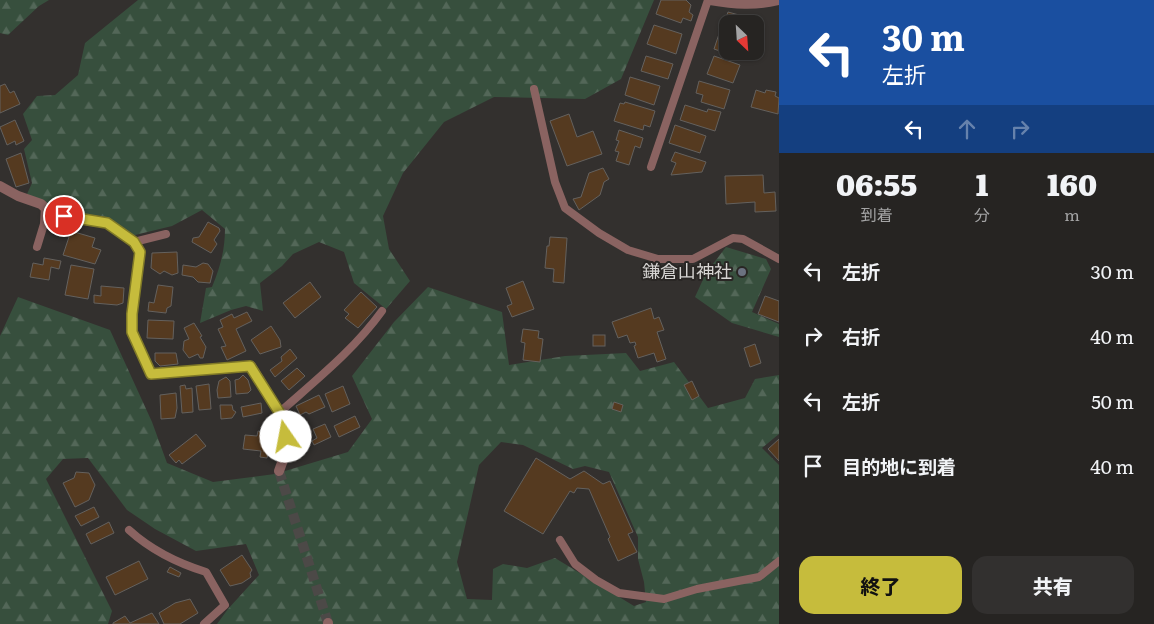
<!DOCTYPE html>
<html lang="ja">
<meta charset="utf-8">
<style>
body{margin:0;font-family:Literata,"Noto Sans JP",serif;background:#32302f;color:#f1f3f6;height:100vh;display:flex;flex-direction:column;font-size:19px;white-space:nowrap}
*{box-sizing:border-box;margin:0}
p{font-size:16px;color:#a4a4a5}
.icon{flex:none;width:28px;height:28px;fill:none;stroke:currentColor;stroke-width:2;stroke-linecap:round;stroke-linejoin:round}
.map{position:relative;flex:1;overflow:hidden}
.details{display:flex;flex-direction:column;background:#262422;width:375px}
.details>*{flex:none}
.guide{background:#1a4fa0;color:#fff;overflow:hidden}
.needle{width:32px;rotate:155deg}
.controls{position:absolute;left:719px;top:15px;display:grid;gap:10px}
.controls a{display:grid;place-items:center;width:45px;height:45px;border-radius:10px;background:#262422;box-shadow:0 1px 4px #0004,0 0 0 1px #424140;font-size:25px}
.pin{position:absolute;display:grid;place-items:center;width:42px;height:42px;color:#fff;margin:-21px;border:2px solid #fff;border-radius:50%;box-shadow:0 1px 5px #0007}
.me{position:absolute;width:55px;margin:-28px;rotate:348deg;stroke-linejoin:round;filter:drop-shadow(0 0 4px #0008)}
.turn{display:flex;align-items:center;gap:18px;height:105px;padding:0 20px;font-size:22px}
.turn .icon{width:65px;height:65px;stroke-width:2.5}
.turn b{display:block;font-size:35px;line-height:42px}
.lanes{display:flex;align-items:center;height:48px;padding:0 20px;background:#0003;justify-content:center;gap:25px;direction:ltr}
.lanes .off{opacity:.35}
.eta{display:flex;justify-content:space-evenly;align-items:center;height:85px;text-align:center}
.eta b{font-size:30px;font-weight:800;line-height:35px}
.cta{display:flex;gap:10px;margin-top:auto;padding:10px 20px}
.cta a{flex:1;height:58px;border-radius:15px;background:#c6bc3c;color:#111;font-size:20px;font-weight:800;line-height:58px;text-align:center}
.cta a+a{background:#32302f;color:#f1f3f6}
ul{padding:0;list-style:none}
li{display:flex;align-items:center;gap:15px;height:65px;padding:0 20px}
li div{flex:1}
li b{display:block;font-size:19px}
li em{font-style:normal}
main{display:flex;flex:1;min-height:0}
.map>svg:first-child{display:block}
.forest{fill:url(#forest-firs);fill-rule:evenodd}
.building{fill:#553a20;stroke:#64615e}
.lines{fill:none;stroke-linecap:round;stroke-linejoin:round}
.street-tunnel{stroke:#4c4947;stroke-width:10;stroke-dasharray:10 5;stroke-linecap:butt}
.lane{stroke:#8a6361;stroke-width:8}
.street{stroke:#8a6361;stroke-width:10}
.route-casing{stroke:#817a27;stroke-width:12}
.route{stroke:#c6bc3c;stroke-width:9}
.worship-dot{fill:#6b7280;stroke:#292624;stroke-width:2}
.labels{text-anchor:middle;stroke-width:4;stroke-linejoin:round;paint-order:stroke}
.poi-label{font-size:18px;fill:#d7d5d3;stroke:#292624;text-anchor:end}
</style>
<main>
<div class="map">
<svg width="779" height="624" viewBox="0 0 779 624">
<defs>
<pattern id="forest-firs" width="22" height="20" patternUnits="userSpaceOnUse" patternTransform="scale(1.25)"><rect width="22" height="20" fill="#374f3d"/><path d="M5 1l3.5 6h-7zM16 11l3.5 6h-7z" fill="#536758"/></pattern>
</defs>
<rect width="100%" height="100%" fill="#33302e"/>
<!-- forest -->
<g class="forest">
<path d="M0 0H49L39 6 8 35 0 33Z"/>
<path d="M138 0H654L621 79 585 99 494 97 444 122 403 173 383 216 389 249 410 281 386 309 354 283 344 252 319 242 293 254 282 266 260 283 263 311 246 306 231 310 200 323 206 288 212 287C220 268 225 250 225 229L202 210 172 226 131 236 103 216 67 214 52 208 27 194 32 183 24 149 32 140 23 114 37 96 55 95 78 75 85 43Z"/>
<path d="M726 247 766 259 771 269 752 312 779 324V337L732 323 695 297 706 273Z"/>
<path d="M428 287 502 312 509 365 565 356 626 353 640 371 674 362 708 408 745 398 755 379 779 375V434L762 448 779 465V624H217L228 609 259 575 246 544 196 551 155 529 127 510 88 458 63 459 46 479 112 611 108 624H0V336L18 297 110 330 152 422 167 463 213 482 275 474 348 452 372 419 352 376 394 322ZM501 442 523 445 573 469 585 466 609 472 638 537V559L644 582 646 602 634 606 555 558 527 568 503 564 493 569 492 600 467 599 457 562 479 465Z"/>
</g>
<!-- building -->
<g class="building">
<path d="M661 0H686L691 5 689 12 693 15 691 21 683 18 681 23 656 14Z"/>
<path d="M728 12 750 18 751 15 760 17 755 33V24H728V27L720 25 723 17 726 18Z"/>
<path d="M654 25 682 34 676 54 647 44Z"/>
<path d="M720 31 728 33V51H745L743 59 714 49Z"/>
<path d="M646 56 673 64 668 79 641 71Z"/>
<path d="M714 56 740 65 733 83 707 74Z"/>
<path d="M630 77 660 86 654 105 625 95Z"/>
<path d="M699 81 730 90 724 109 701 102 703 95 696 93Z"/>
<path d="M5 84 10 93 14 91 20 104 0 113V86Z"/>
<path d="M756 90 765 93 766 90 776 92 775 96 779 98 778 114 751 107Z"/>
<path d="M625 102 655 111 650 127 644 125 643 130 614 121 620 103 624 104Z"/>
<path d="M685 105 707 112 708 109 721 112 715 131 680 120Z"/>
<path d="M569 114 577 137 593 131 602 154 567 166 550 121Z"/>
<path d="M15 120 24 141 16 145 15 141 7 145 0 127Z"/>
<path d="M675 125 706 136 700 153 669 143Z"/>
<path d="M619 130 643 138 640 148 635 146 629 165 616 161 619 152 615 151 619 141 616 140Z"/>
<path d="M675 152 706 162 702 172 671 175 676 163 671 161Z"/>
<path d="M21 153 29 183 16 187 6 159Z"/>
<path d="M603 168 609 179 604 182 600 195 579 210 573 199 581 197 589 173Z"/>
<path d="M763 175 764 193 775 192 776 211 755 212V202L726 204 725 176Z"/>
<path d="M208 222 219 228 220 231 214 240 217 244 211 253 192 242 193 238 199 237Z"/>
<path d="M71 231 95 238 92 247 101 250 95 264 63 255Z"/>
<path d="M550 237 567 238 564 283 553 282 554 269 545 268 547 246H549Z"/>
<path d="M177 252 178 273 172 275 164 271 160 274 151 268 152 253Z"/>
<path d="M44 258 61 261 59 269 51 267 49 280 30 277 33 263 43 265Z"/>
<path d="M203 263 208 264 213 271 210 283 198 282 193 277 182 275 183 265 196 267Z"/>
<path d="M71 265 94 269 88 299 65 295Z"/>
<path d="M523 281 534 309 512 317 507 306 512 304 506 288Z"/>
<path d="M310 282 321 297 295 318 283 303Z"/>
<path d="M158 285 173 287 171 306 167 308 166 313 148 311 149 302 154 303Z"/>
<path d="M101 286 124 288 123 303 117 305 94 303V295L101 296Z"/>
<path d="M361 292 377 307 358 328 345 318 349 314 344 310Z"/>
<path d="M765 296 779 301V322L758 314Z"/>
<path d="M651 308 654 319 659 317 664 330 657 332 666 359 657 362 654 353 638 358 634 346 636 345 635 342 630 343 627 335 618 338 612 322Z"/>
<path d="M247 312 252 321 236 329 246 351 227 360 221 347 226 346 218 329 223 327 220 320 232 314 234 318Z"/>
<path d="M148 320 174 321 173 339 147 338Z"/>
<path d="M194 323 202 336 200 337 206 347 203 358H200L198 354 189 358 183 350 184 341 189 339 184 328Z"/>
<path d="M271 326 280 340 281 347 260 354 251 340Z"/>
<path d="M523 329 539 331 538 338 543 339 540 362 523 360 525 343 521 342Z"/>
<rect x="593" y="335" width="12" height="11"/>
<path d="M755 344 761 363 750 367 744 348Z"/>
<path d="M290 349 297 358 275 377 270 370 282 361 281 357Z"/>
<path d="M155 353H176L178 364 160 366 155 361Z"/>
<path d="M297 368 305 376 289 390 281 381Z"/>
<path d="M243 375 248 380 251 390 248 393 236 394 235 380 239 379Z"/>
<path d="M226 377 230 381 231 397 218 398 217 390 219 381Z"/>
<path d="M692 381 699 396 692 400 684 385Z"/>
<path d="M209 384 211 409 199 410 196 386Z"/>
<path d="M185 385 186 389 192 388 193 412 182 413 180 386Z"/>
<path d="M343 386 350 404 332 412 325 394Z"/>
<path d="M176 393 177 408 175 418 161 419 160 395Z"/>
<path d="M319 395 325 407 309 414 306 412 300 415 296 406Z"/>
<path d="M614 402 623 405 621 412 612 409Z"/>
<path d="M261 403 262 413 243 417 241 407Z"/>
<path d="M220 405H232L233 410 236 412 232 418 221 419Z"/>
<path d="M355 416 360 427 339 437 334 426Z"/>
<path d="M325 424 331 437 314 445 312 441 317 438 313 429Z"/>
<path d="M258 431 277 434 274 455 268 454 267 458 260 457 261 451 243 449 245 435 257 436Z"/>
<path d="M196 434 206 446 182 464 179 460 176 463 169 455Z"/>
<path d="M779 439V461L768 449Z"/>
<path d="M536 458 570 479 584 471 603 484 610 481 633 532 628 534 637 552 618 561 608 539 610 537 589 489 577 488 574 493 570 491 543 534 504 511Z"/>
<path d="M76 472 89 473 95 485 89 500 75 507 63 483 74 478Z"/>
<path d="M94 507 99 517 81 526 75 516Z"/>
<path d="M109 522 114 533 91 544 86 534Z"/>
<path d="M242 555 252 570 250 573 251 577 242 583 230 586 220 570Z"/>
<path d="M139 561 148 579 115 595 106 577Z"/>
<path d="M170 567 181 573 179 577 167 572Z"/>
<path d="M190 599 198 613 180 624H164L159 613 175 603Z"/>
<path d="M152 613 159 624H113V623L125 616 130 623Z"/>
</g>
<g class="lines">
<!-- street-tunnel -->
<path class="street-tunnel" d="M279 471 328 623"/>
<!-- lane -->
<g class="lane">
<path d="M534 89 555 182 565 208 599 233 628 250 658 259H693L733 238 743 239 779 259"/>
<path d="M651 167 708 0"/>
<path d="M134 242 166 234"/>
<path d="M37 247 44 224 45 207"/>
<path d="M280 412C316 380 354 350 382 311"/>
<path d="M129 530C151 550 177 563 206 572L225 605 204 624"/>
<path d="M560 540 575 564 596 580 619 593 664 599 697 589 759 577 779 561"/>
</g>
<!-- street -->
<g class="street">
<path d="M710 0C734 4 755 6 778 0"/>
<path d="M0 186 18 196 41 204 51 213 77 219 107 223 134 242 140 252 132 314V332L151 374 251 366 286 423V452L279 471"/>
<path d="M328 623V624"/>
</g>
</g>
<g class="lines">
<!-- route casing -->
<g class="route-casing">
<path id="route" d="M64 216 107 223 134 242 140 252 132 314V332L151 374 250 366 286 423V437"/>
</g>
<!-- route -->
<use href="#route" class="route"/>
</g>
<!-- markers -->
<circle class="worship-dot" cx="742" cy="272" r="5"/>
<g class="labels">
<!-- poi labels -->
<g class="poi-label">
<text x="732" y="278">鎌倉山神社</text>
</g>
</g>
</svg>
<div class="controls">
<a><svg class="needle" viewBox="-14 -14 28 28"><path d="M0-13l5 13h-10z" fill="#e53935"/><path d="M0 13l5-13h-10z" fill="#a4a4a5"/></svg></a>
</div>
<div class="pin" style="left:64px;top:216px;background:#d93025"><svg class="icon" aria-label="arrive" viewBox="0 0 24 24"><path d="M6 21V4h12l-3 4 3 4H6"/></svg></div>
<svg class="me" style="left:286px;top:437px" viewBox="-20 -20 40 40"><circle r="19" fill="#fff"/><path d="M0-13L10 11 0 6-10 11z" fill="#c6bc3c"/></svg>
</div>
<section class="details">
<div class="guide">
<div class="turn"><svg class="icon" aria-label="left" viewBox="0 0 24 24"><path d="M17 20v-9H6M10 6l-5 5 5 5"/></svg><div><b>30 m</b>左折</div></div>
<div class="lanes"><svg class="icon" aria-label="left" viewBox="0 0 24 24"><path d="M17 20v-9H6M10 6l-5 5 5 5"/></svg><svg class="icon off" aria-label="ahead" viewBox="0 0 24 24"><path d="M12 20V5M6 11l6-6 6 6"/></svg><svg class="icon off" aria-label="right" viewBox="0 0 24 24"><path d="M7 20v-9h11M14 6l5 5-5 5"/></svg></div>
</div>
<div class="eta">
<div><b>06:55</b><p>到着</p></div>
<div><b>1</b><p>分</p></div>
<div><b>160</b><p>m</p></div>
</div>
<ul>
<li><svg class="icon" aria-label="left" viewBox="0 0 24 24"><path d="M17 20v-9H6M10 6l-5 5 5 5"/></svg><div><b>左折</b></div><em>30 m</em></li>
<li><svg class="icon" aria-label="right" viewBox="0 0 24 24"><path d="M7 20v-9h11M14 6l5 5-5 5"/></svg><div><b>右折</b></div><em>40 m</em></li>
<li><svg class="icon" aria-label="left" viewBox="0 0 24 24"><path d="M17 20v-9H6M10 6l-5 5 5 5"/></svg><div><b>左折</b></div><em>50 m</em></li>
<li><svg class="icon" aria-label="arrive" viewBox="0 0 24 24"><path d="M6 21V4h12l-3 4 3 4H6"/></svg><div><b>目的地に到着</b></div><em>40 m</em></li>
</ul>
<div class="cta"><a>終了</a><a>共有</a></div>
</section>
</main>
